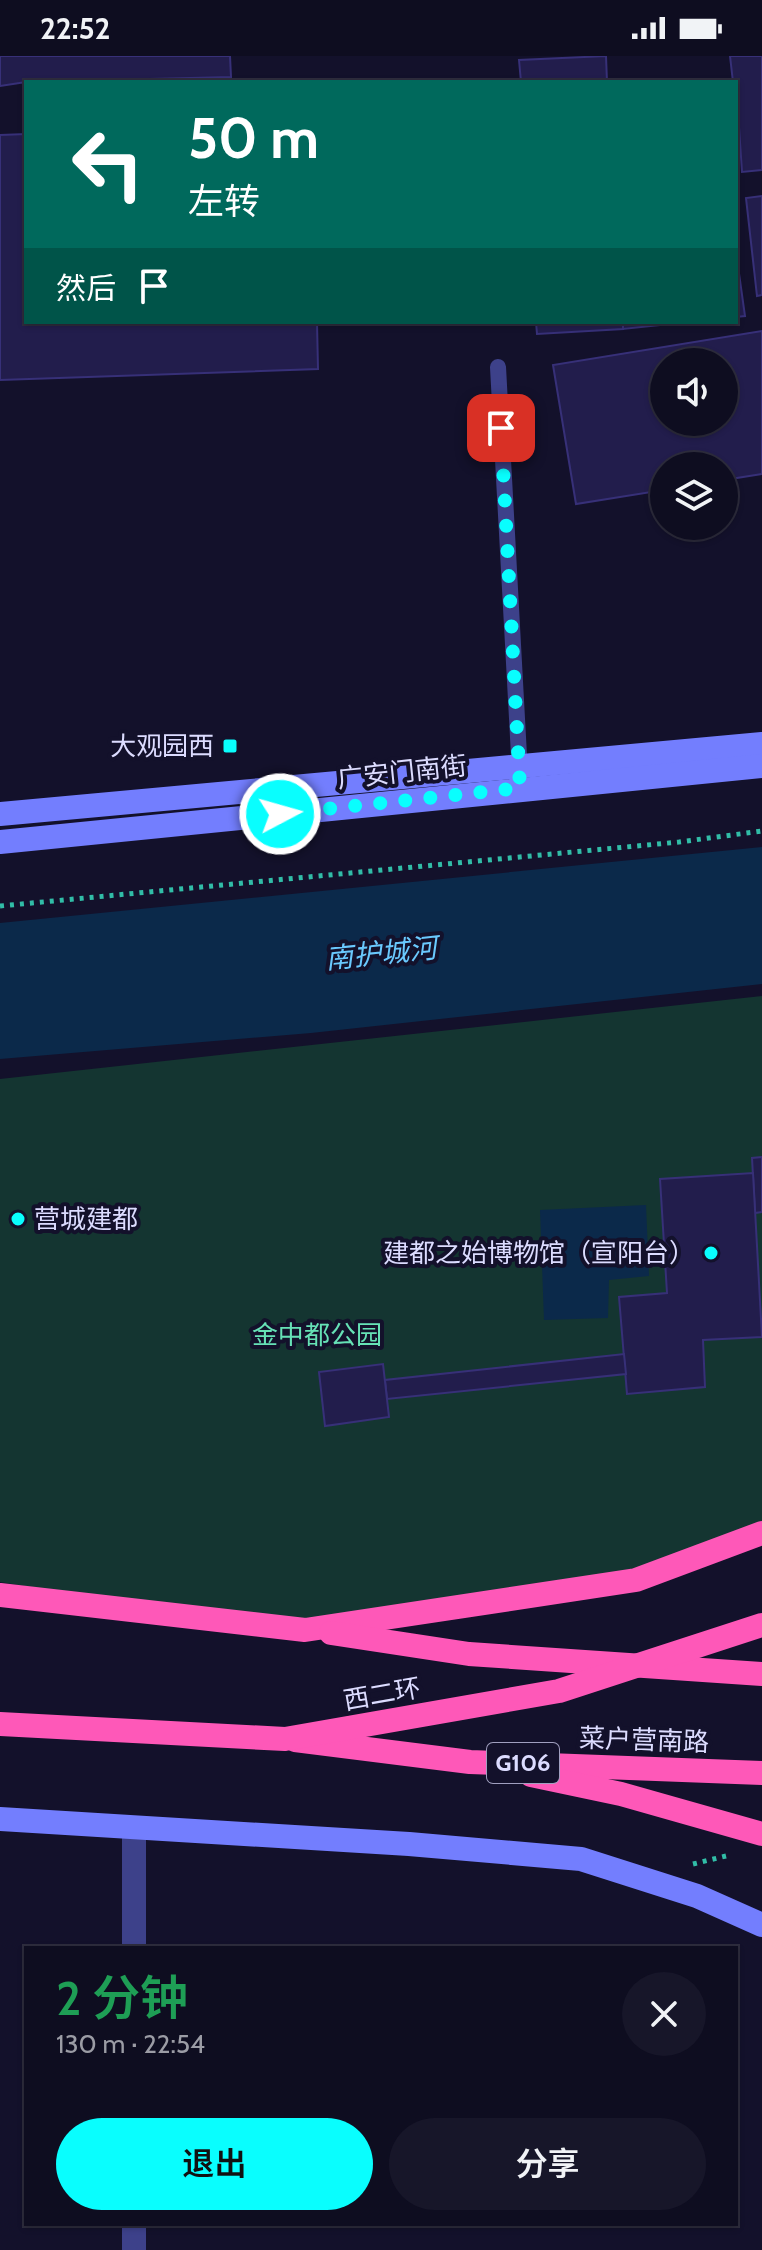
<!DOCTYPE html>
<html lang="zh">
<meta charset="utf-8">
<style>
body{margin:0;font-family:Cabin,"Noto Sans SC",sans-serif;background:#171629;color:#f1f3f6;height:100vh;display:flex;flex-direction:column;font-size:30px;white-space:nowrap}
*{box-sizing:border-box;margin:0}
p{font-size:26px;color:#9b9ca5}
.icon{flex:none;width:44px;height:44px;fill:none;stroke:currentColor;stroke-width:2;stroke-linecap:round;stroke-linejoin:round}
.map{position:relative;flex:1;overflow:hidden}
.drawer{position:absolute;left:24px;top:1890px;width:714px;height:280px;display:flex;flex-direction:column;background:#0e0d20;border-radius:0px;box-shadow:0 2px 6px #0004,0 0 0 2px #2e2d3e}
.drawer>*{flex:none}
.guide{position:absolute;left:24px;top:24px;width:714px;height:244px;border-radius:0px;box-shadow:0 2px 6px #0004,0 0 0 2px #2e2d3e;background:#00695c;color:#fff;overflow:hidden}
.controls{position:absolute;left:650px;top:292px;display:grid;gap:16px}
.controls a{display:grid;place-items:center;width:88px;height:88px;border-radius:50%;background:#0e0d20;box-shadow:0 2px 6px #0004,0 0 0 2px #2e2d3e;font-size:40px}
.pin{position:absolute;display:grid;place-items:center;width:68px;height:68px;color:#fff;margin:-34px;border-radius:16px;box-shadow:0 4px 12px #0006}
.me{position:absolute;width:88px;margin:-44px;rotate:84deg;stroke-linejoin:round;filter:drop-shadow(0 0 6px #0008)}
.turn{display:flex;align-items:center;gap:28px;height:168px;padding:0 32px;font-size:36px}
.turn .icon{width:104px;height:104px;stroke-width:2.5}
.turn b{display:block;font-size:56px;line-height:68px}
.then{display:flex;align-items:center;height:76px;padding:0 32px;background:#0003;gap:16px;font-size:30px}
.round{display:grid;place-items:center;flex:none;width:84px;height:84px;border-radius:42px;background:#171629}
.summary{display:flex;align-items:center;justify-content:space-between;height:136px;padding:0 32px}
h1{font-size:48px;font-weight:600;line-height:60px;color:#1e9e55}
.cta{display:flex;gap:16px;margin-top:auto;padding:16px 32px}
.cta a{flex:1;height:92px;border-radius:48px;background:#09fefe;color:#111;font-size:32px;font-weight:600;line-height:92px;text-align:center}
.cta a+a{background:#171629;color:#f1f3f6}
.status{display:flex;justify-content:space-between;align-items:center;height:56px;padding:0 40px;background:#0e0d20;direction:ltr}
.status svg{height:22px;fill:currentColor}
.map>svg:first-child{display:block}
.green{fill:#143531}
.water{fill:#0b294a}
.building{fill:#221d4c;stroke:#373078;stroke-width:2;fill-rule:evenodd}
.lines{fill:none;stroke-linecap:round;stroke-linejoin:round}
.path{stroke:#31bda7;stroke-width:5;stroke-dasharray:4 6;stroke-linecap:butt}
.lane{stroke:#3d418a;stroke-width:16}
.street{stroke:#3d418a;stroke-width:24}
.secondary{stroke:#737efe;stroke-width:24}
.highway{stroke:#fe58b8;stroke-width:24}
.highway-bridge{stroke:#fe58b8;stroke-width:24}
.route{stroke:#09fefe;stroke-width:14;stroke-dasharray:0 25.2}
.poi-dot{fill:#09fefe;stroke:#13112b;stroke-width:3}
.labels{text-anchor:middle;stroke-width:8;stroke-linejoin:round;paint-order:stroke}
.shield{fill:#13112b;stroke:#a09fbf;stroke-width:2}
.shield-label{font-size:24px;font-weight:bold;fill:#dcdcff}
.poi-label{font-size:26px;fill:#dcdcff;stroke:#13112b;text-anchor:end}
.street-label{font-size:26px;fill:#dcdcff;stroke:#13112b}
.park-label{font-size:26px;fill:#66e1b6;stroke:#13112b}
.water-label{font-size:28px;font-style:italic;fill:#6ac9fe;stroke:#13112b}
</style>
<div class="status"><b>22:52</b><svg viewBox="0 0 49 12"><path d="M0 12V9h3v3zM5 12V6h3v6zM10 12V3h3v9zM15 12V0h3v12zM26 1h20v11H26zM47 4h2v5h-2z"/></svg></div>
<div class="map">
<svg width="762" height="2194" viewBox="0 0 762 2194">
<rect width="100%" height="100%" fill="#13112b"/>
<!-- green -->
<path class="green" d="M762 940V1477L636 1524 305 1574 0 1526V1023Z"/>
<!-- water -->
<g class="water">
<path d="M762 791V928L311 977 0 1003V867Z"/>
<path d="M646 1149 649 1220 609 1224 608 1262 544 1264 540 1154Z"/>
</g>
<!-- building -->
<g class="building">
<path d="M0 0H230L231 21 26 26 0 30Z"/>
<path d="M606 0 607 26H521L519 4Z"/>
<path d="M730 0H762V114L742 116 736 26H733Z"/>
<path d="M26 78V266H317L318 313 0 324V79Z"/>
<path d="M762 140V239L757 240 746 142Z"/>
<path d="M736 196 745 260 736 261Z"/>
<path d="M536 266H623V273L537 278Z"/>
<path d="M623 266H689L623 273Z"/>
<path d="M762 275V418L724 424V410H664V434L576 448 553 309ZM664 306H724V366H664Z"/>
<path d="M762 1101V1156L755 1157 752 1102Z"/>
<path d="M753 1117 762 1281 703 1284 705 1331 627 1338 619 1241 667 1237 660 1123Z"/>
<path d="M624 1298 626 1318 387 1343 385 1324Z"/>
<path d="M383 1308 389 1361 325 1370 319 1316Z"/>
</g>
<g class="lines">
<!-- path -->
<g class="path">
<path d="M0 850 679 786 762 775"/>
<path d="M693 1808 730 1799"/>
</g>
<!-- lane -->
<path class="lane" d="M498 311 520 718"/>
<!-- street -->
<g class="street">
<path d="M134 1772V1892"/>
<path d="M134 2168V2194"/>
</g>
<!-- secondary -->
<g class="secondary">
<path d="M0 758 762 688"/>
<path d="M0 786 762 710"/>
<path d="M0 1763 409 1788 581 1803 697 1840 762 1869"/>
</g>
<!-- highway -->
<g class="highway">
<path d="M0 1539 305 1574 636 1524 762 1477"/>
<path d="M331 1577 469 1598 762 1618"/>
<path d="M295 1684 470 1706 762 1717"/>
<path d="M531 1719 621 1738 762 1778"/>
</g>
<!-- highway-bridge -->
<path class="highway-bridge" d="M0 1668 285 1683 559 1635 762 1569"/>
</g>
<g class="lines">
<!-- route -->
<path class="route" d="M280 758 520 732 501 372"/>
</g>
<!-- markers -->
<g class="poi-dot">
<rect x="222" y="682" width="16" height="16" rx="4"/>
<circle cx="18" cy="1163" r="8"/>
<circle cx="711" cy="1197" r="8"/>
</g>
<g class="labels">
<!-- shield labels -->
<rect class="shield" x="487" y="1687" width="72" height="40" rx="6"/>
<g class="shield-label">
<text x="523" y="1715">G106</text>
</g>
<!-- poi labels -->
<g class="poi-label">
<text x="214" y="699">大观园西</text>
<text x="34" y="1172" text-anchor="start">营城建都</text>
<text x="695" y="1206">建都之始博物馆（宣阳台）</text>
</g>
<!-- street labels -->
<g class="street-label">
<text transform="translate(402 716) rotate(-6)" y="9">广安门南街</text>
<text transform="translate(382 1638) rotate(-10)" y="9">西二环</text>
<text transform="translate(644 1684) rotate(2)" y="9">菜户营南路</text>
</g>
<!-- park labels -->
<g class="park-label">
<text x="317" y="1288">金中都公园</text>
</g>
<!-- water labels -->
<g class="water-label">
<text transform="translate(381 897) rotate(-6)" y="10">南护城河</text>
</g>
</g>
</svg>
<div class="controls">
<a><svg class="icon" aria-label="sound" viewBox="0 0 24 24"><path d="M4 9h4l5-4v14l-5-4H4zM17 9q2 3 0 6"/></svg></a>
<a><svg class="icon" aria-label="layers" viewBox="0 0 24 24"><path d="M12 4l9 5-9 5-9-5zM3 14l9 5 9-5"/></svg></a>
</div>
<div class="pin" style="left:501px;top:372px;background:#d93025"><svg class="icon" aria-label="arrive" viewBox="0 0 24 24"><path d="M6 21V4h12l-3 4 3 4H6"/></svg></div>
<svg class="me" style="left:280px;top:758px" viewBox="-20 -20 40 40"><circle r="17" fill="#09fefe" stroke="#fff" stroke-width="3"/><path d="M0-11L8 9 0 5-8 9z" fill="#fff"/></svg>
<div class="guide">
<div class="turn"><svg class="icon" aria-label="left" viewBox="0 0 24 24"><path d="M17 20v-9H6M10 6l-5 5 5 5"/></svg><div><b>50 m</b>左转</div></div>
<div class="then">然后<svg class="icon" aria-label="arrive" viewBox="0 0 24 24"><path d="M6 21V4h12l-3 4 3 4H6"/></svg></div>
</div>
<section class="drawer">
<div class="summary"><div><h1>2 分钟</h1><p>130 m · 22:54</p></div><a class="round"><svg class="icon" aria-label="close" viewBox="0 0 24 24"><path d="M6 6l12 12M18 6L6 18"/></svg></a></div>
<div class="cta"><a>退出</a><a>分享</a></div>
</section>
</div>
